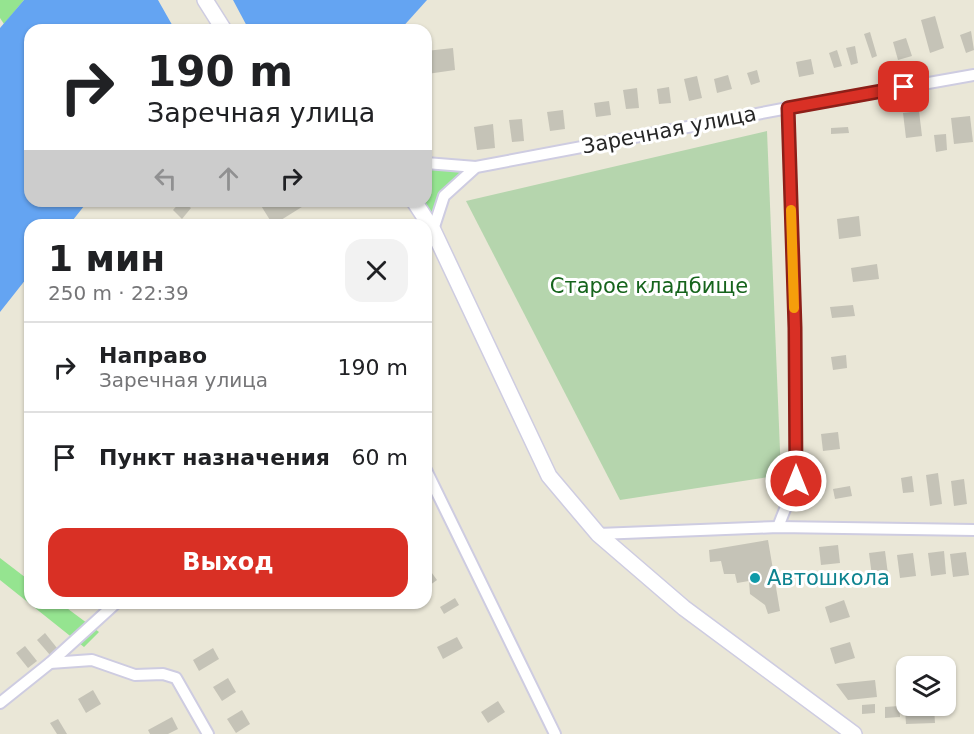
<!DOCTYPE html>
<html lang="ru">
<meta charset="utf-8">
<style>
body{margin:0;font-family:"DejaVu Sans",sans-serif;background:#f2f2f2;color:#202124;height:100vh;display:flex;flex-direction:column;font-size:22px;white-space:nowrap}
*{box-sizing:border-box;margin:0}
p{font-size:20px;color:#757577}
.icon{flex:none;width:33px;height:33px;fill:none;stroke:currentColor;stroke-width:2;stroke-linecap:round;stroke-linejoin:round}
.map{position:relative;flex:1;overflow:hidden}
.details{position:absolute;left:24px;top:219px;width:408px;height:390px;display:flex;flex-direction:column;background:#fff;border-radius:18px;box-shadow:0 2px 4px #0004}
.details>*{flex:none}
.banner{position:absolute;left:24px;top:24px;width:408px;height:183px;border-radius:18px;box-shadow:0 2px 4px #0004;background:#fff;color:#202124;overflow:hidden}
.buttons{position:absolute;left:896px;top:656px;display:grid;gap:12px}
.buttons a{display:grid;place-items:center;width:60px;height:60px;border-radius:12px;background:#fff;box-shadow:0 2px 4px #0004;font-size:30px}
.pin{position:absolute;display:grid;place-items:center;width:51px;height:51px;color:#fff;margin:-26px;border-radius:12px;box-shadow:0 3px 9px #0006}
.me{position:absolute;width:66px;margin:-33px;rotate:0deg;stroke-linejoin:round;filter:drop-shadow(0 0 4px #0008)}
.turn{display:flex;align-items:center;gap:21px;height:126px;padding:0 24px;font-size:27px}
.turn .icon{width:78px;height:78px;stroke-width:2.5}
.turn b{display:block;font-size:42px;line-height:51px}
.lanes{display:flex;align-items:center;height:57px;padding:0 24px;background:#0003;justify-content:center;gap:30px;direction:ltr}
.lanes .off{opacity:.35}
.round{display:grid;place-items:center;flex:none;width:63px;height:63px;border-radius:18px;background:#f2f2f2}
.head{display:flex;align-items:center;justify-content:space-between;height:102px;padding:0 24px}
h1{font-size:36px;font-weight:700;line-height:45px}
.button{display:flex;gap:12px;margin-top:auto;padding:12px 24px}
.button a{flex:1;height:69px;border-radius:18px;background:#d93025;color:#fff;font-size:24px;font-weight:700;line-height:69px;text-align:center}
ul{padding:0;list-style:none}
li{display:flex;align-items:center;gap:18px;height:90px;padding:0 24px;border-top:2px solid #e0e0e0}
li div{flex:1}
li b{display:block;font-size:22px}
li em{font-style:normal}
.map>svg:first-child{display:block}
.green{fill:#95e490}
.cemetery{fill:#b5d5ad}
.water{fill:#64a4f2}
.building{fill:#c5c3b7}
.lines{fill:none;stroke-linecap:round;stroke-linejoin:round}
.street-casing{stroke:#cecce1;stroke-width:14}
.secondary-casing{stroke:#cecce1;stroke-width:18}
.street{stroke:#fff;stroke-width:10}
.secondary{stroke:#fff;stroke-width:15}
.route-casing{stroke:#8d1f18;stroke-width:15}
.route{stroke:#d93025;stroke-width:10}
.slow{stroke:#f59e0b;stroke-width:10}
.culture-dot{fill:#0f9aa8;stroke:#fff;stroke-width:2}
.labels{text-anchor:middle;stroke-width:6;stroke-linejoin:round;paint-order:stroke}
.street-label{font-size:21px;fill:#262626;stroke:#fff}
.park-label{font-size:21px;fill:#16641c;stroke:#fff}
.culture-label{font-size:21px;fill:#0d838f;stroke:#fff;text-anchor:start}
</style>
<div class="map">
<svg width="974" height="734" viewBox="0 0 974 734">
<rect width="100%" height="100%" fill="#eae7d7"/>
<!-- green -->
<g class="green">
<path d="M0 0H24L4 24 0 18Z"/>
<path d="M426 163 476 167 444 196 433 230 414 201H426Z"/>
<path d="M0 558 30 581V603H60L99 632 84 647 0 580Z"/>
</g>
<!-- cemetery -->
<path class="cemetery" d="M767 131 781 475 620 500 466 201Z"/>
<!-- water -->
<g class="water">
<path d="M24 0H158L175 30H30V201H88L69 225H30V274L0 312V28Z"/>
<path d="M233 0H427L400 30H249Z"/>
</g>
<!-- building -->
<g class="building">
<path d="M935 16 944 48 930 53 921 20Z"/>
<path d="M971 31 974 50 966 53 960 35Z"/>
<path d="M870 32 877 56 872 58 864 34Z"/>
<path d="M906 38 912 56 898 60 893 42Z"/>
<path d="M855 46 858 63 851 65 846 48Z"/>
<path d="M453 48 455 70 427 74 426 51Z"/>
<path d="M837 50 842 66 834 68 829 53Z"/>
<path d="M811 59 814 74 799 77 796 62Z"/>
<path d="M757 70 760 82 751 85 747 73Z"/>
<path d="M728 75 732 89 717 93 714 79Z"/>
<path d="M697 76 702 98 689 101 684 79Z"/>
<path d="M669 87 671 103 659 104 657 89Z"/>
<path d="M637 88 639 108 626 109 623 90Z"/>
<path d="M609 101 611 115 596 117 594 103Z"/>
<path d="M563 110 565 129 550 131 547 112Z"/>
<path d="M919 111 922 136 906 138 903 113Z"/>
<path d="M970 116 973 142 954 144 951 118Z"/>
<path d="M522 119 524 141 512 142 509 120Z"/>
<path d="M493 124 495 148 477 150 474 127Z"/>
<path d="M848 127 849 133 831 134V128Z"/>
<path d="M946 134 947 150 936 152 934 135Z"/>
<path d="M181 201 191 208 182 219 173 210Z"/>
<path d="M264 201H302L305 205 273 225 260 204Z"/>
<path d="M859 216 861 236 839 239 837 219Z"/>
<path d="M877 264 879 279 853 282 851 268Z"/>
<path d="M853 305 855 316 832 318 830 307Z"/>
<path d="M846 355 847 368 833 370 831 357Z"/>
<path d="M838 432 840 449 823 451 821 434Z"/>
<path d="M938 473 942 504 930 506 926 475Z"/>
<path d="M912 476 914 492 903 493 901 478Z"/>
<path d="M964 479 967 504 954 506 951 481Z"/>
<path d="M850 486 852 496 835 499 833 489Z"/>
<path d="M768 540 780 611 768 614 765 605 750 594 749 581 737 583 735 574H724L721 561 710 562 709 550Z"/>
<path d="M838 545 840 563 821 565 819 547Z"/>
<path d="M885 551 888 574 872 576 869 553Z"/>
<path d="M944 551 946 574 931 576 928 553Z"/>
<path d="M966 552 969 575 953 577 950 554Z"/>
<path d="M913 553 916 576 900 578 897 555Z"/>
<path d="M429 569 437 580 426 588V571Z"/>
<path d="M830 573 832 585 815 587 814 575Z"/>
<path d="M455 598 459 605 444 614 440 607Z"/>
<path d="M844 600 850 617 830 623 825 607Z"/>
<path d="M45 633 57 648 50 655 37 640Z"/>
<path d="M457 637 463 648 443 659 437 647Z"/>
<path d="M850 642 855 658 835 664 830 648Z"/>
<path d="M25 646 37 661 28 668 16 653Z"/>
<path d="M213 648 219 659 199 671 193 660Z"/>
<path d="M228 678 236 692 222 701 213 687Z"/>
<path d="M875 680 877 697 848 700 836 684Z"/>
<path d="M93 690 101 704 86 713 78 699Z"/>
<path d="M498 701 505 712 488 723 481 712Z"/>
<path d="M875 704V713L862 714V705Z"/>
<path d="M899 706 900 717 885 718V707Z"/>
<path d="M934 706 935 723 906 724 905 707Z"/>
<path d="M242 710 250 724 236 733 227 719Z"/>
<path d="M172 717 178 729 168 734H150L148 730Z"/>
<path d="M58 719 67 734H57L50 723Z"/>
</g>
<g class="lines">
<!-- street casing -->
<g class="street-casing">
<g id="street">
<path d="M426 163 476 167"/>
<path d="M433 230 444 196 476 167 788 108 974 75"/>
<path d="M426 470 555 734"/>
<path d="M778 527 796 481 795 328 788 108"/>
<path d="M598 534 778 527 974 530"/>
<path d="M50 663 92 660 135 675 163 674 176 678 208 734"/>
<path d="M0 703 50 663 116 603"/>
</g>
</g>
<!-- secondary casing -->
<g class="secondary-casing">
<g id="secondary">
<path d="M205 0 224 30"/>
<path d="M414 201 433 230 549 476 598 534 684 608 854 734"/>
</g>
</g>
<!-- street -->
<use href="#street" class="street"/>
<!-- secondary -->
<use href="#secondary" class="secondary"/>
</g>
<g class="lines">
<!-- route casing -->
<g class="route-casing">
<path id="route" d="M796 481 795 328 788 108 904 87"/>
</g>
<!-- route -->
<use href="#route" class="route"/>
<!-- slow -->
<path class="slow" d="M791 210 794 308"/>
</g>
<!-- markers -->
<circle class="culture-dot" cx="755" cy="578" r="6"/>
<g class="labels">
<!-- street labels -->
<g class="street-label">
<text transform="translate(669 130) rotate(-11)" y="7">Заречная улица</text>
</g>
<!-- park labels -->
<g class="park-label">
<text x="649" y="293">Старое кладбище</text>
</g>
<!-- culture labels -->
<g class="culture-label">
<text x="767" y="585">Автошкола</text>
</g>
</g>
</svg>
<div class="buttons">
<a><svg class="icon" aria-label="layers" viewBox="0 0 24 24"><path d="M12 4l9 5-9 5-9-5zM3 14l9 5 9-5"/></svg></a>
</div>
<div class="pin" style="left:904px;top:87px;background:#d93025"><svg class="icon" aria-label="arrive" viewBox="0 0 24 24"><path d="M6 21V4h12l-3 4 3 4H6"/></svg></div>
<svg class="me" style="left:796px;top:481px" viewBox="-20 -20 40 40"><circle r="17" fill="#d93025" stroke="#fff" stroke-width="3"/><path d="M0-11L8 9 0 5-8 9z" fill="#fff"/></svg>
<div class="banner">
<div class="turn"><svg class="icon" aria-label="right" viewBox="0 0 24 24"><path d="M7 20v-9h11M14 6l5 5-5 5"/></svg><div><b>190 m</b>Заречная улица</div></div>
<div class="lanes"><svg class="icon off" aria-label="left" viewBox="0 0 24 24"><path d="M17 20v-9H6M10 6l-5 5 5 5"/></svg><svg class="icon off" aria-label="ahead" viewBox="0 0 24 24"><path d="M12 20V5M6 11l6-6 6 6"/></svg><svg class="icon" aria-label="right" viewBox="0 0 24 24"><path d="M7 20v-9h11M14 6l5 5-5 5"/></svg></div>
</div>
<section class="details">
<div class="head"><div><h1>1 мин</h1><p>250 m · 22:39</p></div><a class="round"><svg class="icon" aria-label="close" viewBox="0 0 24 24"><path d="M6 6l12 12M18 6L6 18"/></svg></a></div>
<ul>
<li><svg class="icon" aria-label="right" viewBox="0 0 24 24"><path d="M7 20v-9h11M14 6l5 5-5 5"/></svg><div><b>Направо</b><p>Заречная улица</p></div><em>190 m</em></li>
<li><svg class="icon" aria-label="arrive" viewBox="0 0 24 24"><path d="M6 21V4h12l-3 4 3 4H6"/></svg><div><b>Пункт назначения</b></div><em>60 m</em></li>
</ul>
<div class="button"><a>Выход</a></div>
</section>
</div>
